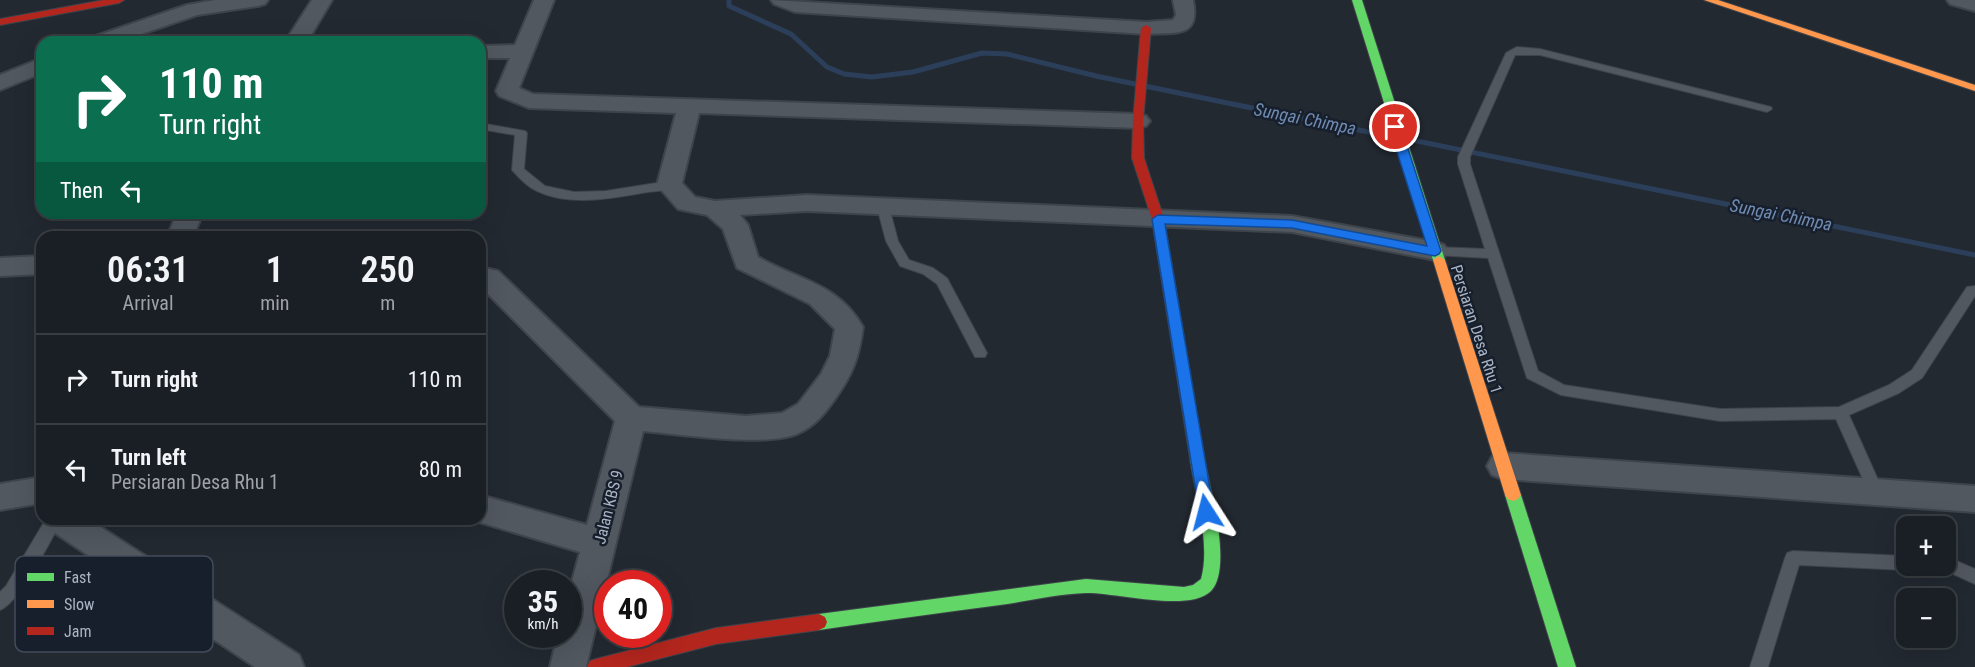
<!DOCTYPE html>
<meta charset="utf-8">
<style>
body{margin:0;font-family:"Roboto Condensed",sans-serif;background:#272c32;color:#f1f3f6;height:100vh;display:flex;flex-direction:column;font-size:22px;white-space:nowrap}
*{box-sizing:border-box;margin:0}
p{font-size:20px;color:#9fa2a7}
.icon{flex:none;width:33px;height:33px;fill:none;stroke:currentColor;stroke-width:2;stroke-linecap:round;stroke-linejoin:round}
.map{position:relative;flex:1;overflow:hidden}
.sheet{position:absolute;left:36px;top:231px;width:450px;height:294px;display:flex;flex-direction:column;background:#1a1f25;border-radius:18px;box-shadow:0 6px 24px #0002,0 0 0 2px #383d42}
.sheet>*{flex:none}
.top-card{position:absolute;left:36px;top:36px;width:450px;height:183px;border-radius:18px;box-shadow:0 6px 24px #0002,0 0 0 2px #383d42;background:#0b6e4f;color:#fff;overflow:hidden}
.tools{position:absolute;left:1896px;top:516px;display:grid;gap:12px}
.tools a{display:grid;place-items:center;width:60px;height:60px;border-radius:12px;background:#1a1f25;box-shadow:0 6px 24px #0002,0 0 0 2px #383d42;font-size:30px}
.speed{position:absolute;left:504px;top:570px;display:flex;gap:12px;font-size:30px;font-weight:700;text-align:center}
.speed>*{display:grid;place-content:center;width:78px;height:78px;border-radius:50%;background:#1a1f25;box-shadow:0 6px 24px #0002,0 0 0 2px #383d42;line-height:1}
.speed small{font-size:15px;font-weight:400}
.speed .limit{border:9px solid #d22;background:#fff;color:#111}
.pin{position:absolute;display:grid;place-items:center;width:51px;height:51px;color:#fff;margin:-26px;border:3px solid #fff;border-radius:50%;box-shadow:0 2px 6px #0007}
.me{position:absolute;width:66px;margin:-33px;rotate:351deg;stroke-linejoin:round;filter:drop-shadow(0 0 4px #0008)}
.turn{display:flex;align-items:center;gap:21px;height:126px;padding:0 24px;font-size:27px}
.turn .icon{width:78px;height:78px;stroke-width:2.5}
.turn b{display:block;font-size:42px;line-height:51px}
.then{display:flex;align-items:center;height:57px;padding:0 24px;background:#0003;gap:12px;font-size:22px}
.eta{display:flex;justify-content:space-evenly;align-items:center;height:102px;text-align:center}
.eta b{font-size:36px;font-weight:600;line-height:42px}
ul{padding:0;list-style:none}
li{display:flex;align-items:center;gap:18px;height:90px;padding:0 24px;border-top:2px solid #383d42}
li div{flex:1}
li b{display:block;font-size:22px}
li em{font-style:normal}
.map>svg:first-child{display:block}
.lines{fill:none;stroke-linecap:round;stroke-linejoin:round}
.stream{stroke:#2c3f5a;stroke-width:5}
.lane-casing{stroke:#3f444b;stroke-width:2}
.street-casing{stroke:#3f444b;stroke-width:4}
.fast-casing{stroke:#3f444b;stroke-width:2}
.slow-casing{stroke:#3f444b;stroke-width:2}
.jam-casing{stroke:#3f444b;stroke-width:2}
.lane{fill:#525860;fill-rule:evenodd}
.street{fill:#525860;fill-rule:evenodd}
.fast{fill:#63d668;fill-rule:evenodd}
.slow{fill:#ff974d;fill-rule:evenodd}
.jam{fill:#b3261e;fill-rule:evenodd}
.route{fill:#1a73e8;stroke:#114b97;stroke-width:1.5}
.labels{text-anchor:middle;stroke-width:5;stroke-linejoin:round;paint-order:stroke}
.street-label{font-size:16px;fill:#aab5c5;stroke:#171f2c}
.water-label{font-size:18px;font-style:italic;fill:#708bb1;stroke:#171f2c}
.key{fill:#171f2c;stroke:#434c5a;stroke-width:1.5}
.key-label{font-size:16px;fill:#aab5c5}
</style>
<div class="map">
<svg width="1975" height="667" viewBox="0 0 1975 667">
<rect width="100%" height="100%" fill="#232931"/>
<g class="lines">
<!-- stream -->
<g class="stream">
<path d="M729 0V6L791 34 827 67 844 74 872 77 913 72 982 53 1007 54 1096 76 1393 137"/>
<path d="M1407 139 1975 255"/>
</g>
<!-- lane casing -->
<g class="lane-casing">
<g id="lane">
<path d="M1517 47 1540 49 1771 107 1772 109 1767 112 1540 55H1515L1470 157V164L1538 371 1564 385 1720 409 1839 407 1889 385 1912 370 1967 287 1975 286V296L1922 378 1899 393 1849 415 1883 491 1880 495 1875 497 1870 495 1836 419 1720 421 1561 395 1527 378 1488 258 1435 255 1429 251 1435 247 1485 249 1458 164V157L1506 53Z"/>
<path d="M480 123 525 131 527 133 524 169 545 186 574 192 606 191 669 181 675 185C669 191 657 191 648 192 615 198 570 207 537 191 528 187 519 178 512 170L515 135 480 129Z"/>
<path d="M883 203 889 207 898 241 909 260 933 268 947 278 987 353 985 357H975L937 284 923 274 900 266 886 241 877 207Z"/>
<path d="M46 519H62C52 539 19 603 0 610V592L6 586Z"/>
<path d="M1793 551 1906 556V566H1913L1906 570 1799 565 1768 667H1750L1785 558 1787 553Z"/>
<path d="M1946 559H1952L1975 569V584L1951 573 1937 571 1935 566H1946Z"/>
</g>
</g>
<!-- street casing -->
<g class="street-casing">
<g id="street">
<path d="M215 0H268L265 4 258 6 197 15 118 42H86L90 38 187 5Z"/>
<path d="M312 0H332L307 42H285Z"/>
<path d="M534 0H554L519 88 533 94 1138 114 1146 116 1150 121 1146 126 1138 128 699 113 682 183 695 197 715 201 807 195 1292 216 1435 242 1444 245 1448 251 1444 257 1435 260 1292 232 807 211 740 215 748 225 758 257C798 280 838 283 863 327 859 357 853 374 835 399 825 413 816 425 799 433 768 448 680 434 643 431L586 667H550L558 634H568V596L580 552 469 519H480V495L587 525 615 421 480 286V267L498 271 639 407 746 416 782 413 798 404 821 374 830 356 835 329 810 304 737 268 723 229 707 215 678 209 657 185 676 113 529 108 499 96 496 91 510 58H480V46L515 45Z"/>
<path d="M771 0 1146 22 1173 20 1176 15 1173 0H1193C1201 39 1175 32 1146 34L795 12 774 4Z"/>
<path d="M1947 0H1975V11L1950 4Z"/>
<path d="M42 58V73L0 90V75Z"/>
<path d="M177 213H203L193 237H167Z"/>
<path d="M42 256V274L0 276V258Z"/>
<path d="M1503 453 1975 486V512L1503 479 1492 475 1487 466 1492 457Z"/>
<path d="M42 477V503L0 510V484Z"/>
<path d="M44 519H88L299 655 304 667H255L49 529Z"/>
</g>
</g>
<!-- fast casing -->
<g class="fast-casing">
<g id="fast">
<path d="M1352 0H1362L1445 260 1443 263H1435L1433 260Z"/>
<path d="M1197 452 1202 454 1204 458C1210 488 1233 568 1211 591 1189 613 1115 592 1086 593 1057 594 1028 601 1000 605 939 613 879 621 819 630L813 627 811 622 813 617 819 614 1086 579 1184 587 1193 585 1201 579C1211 544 1195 494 1190 458L1192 454Z"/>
<path d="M1513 489 1518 491 1521 495 1576 667H1558L1505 495 1508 491Z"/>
</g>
</g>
<!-- slow casing -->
<g class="slow-casing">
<g id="slow">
<path d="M1704 0H1718L1975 85V91Z"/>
<path d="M1439 256 1445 260 1521 495 1518 499 1513 501 1508 499 1505 495 1433 260Z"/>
</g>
</g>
<!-- jam casing -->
<g class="jam-casing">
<g id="jam">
<path d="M104 0H124L119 3 0 25V19Z"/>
<path d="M1146 25 1151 28 1143 121 1144 158 1164 219 1204 458 1202 462 1197 464 1192 462 1190 458 1152 219 1132 158 1133 121 1141 28Z"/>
<path d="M819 614 825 617 827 622 825 627 819 630 716 644 627 667H587L590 661 596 659 716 628Z"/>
</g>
</g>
<!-- lane -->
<use href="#lane" class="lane"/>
<!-- street -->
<use href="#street" class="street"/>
<!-- fast -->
<use href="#fast" class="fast"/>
<!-- slow -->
<use href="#slow" class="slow"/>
<!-- jam -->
<use href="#jam" class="jam"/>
</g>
<!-- route -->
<path class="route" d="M1395 124 1401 127 1441 251 1439 254 1435 256 1292 228 1165 224 1214 512 1211 517 1206 519 1200 517 1152 219 1158 215 1292 220 1427 246 1389 127Z"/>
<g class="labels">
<!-- street labels -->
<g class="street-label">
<text transform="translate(1477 329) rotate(72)" y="6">Persiaran Desa Rhu 1</text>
<text transform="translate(608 507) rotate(-76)" y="6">Jalan KBS 9</text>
</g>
<!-- water labels -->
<g class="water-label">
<text transform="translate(1305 119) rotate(11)" y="6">Sungai Chimpa</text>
<text transform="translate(1781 215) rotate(11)" y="6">Sungai Chimpa</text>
</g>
</g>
<!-- legend -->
<rect x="15" y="556" width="198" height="96" rx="9" class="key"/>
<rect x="27" y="573" width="27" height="8" fill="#63d668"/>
<rect x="27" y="600" width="27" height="8" fill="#ff974d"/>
<rect x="27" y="627" width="27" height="8" fill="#b3261e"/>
<g class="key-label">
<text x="64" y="583">Fast</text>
<text x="64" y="610">Slow</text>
<text x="64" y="637">Jam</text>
</g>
</svg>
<div class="tools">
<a>+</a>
<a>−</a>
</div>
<div class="speed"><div>35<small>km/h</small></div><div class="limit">40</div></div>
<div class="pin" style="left:1395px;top:127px;background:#d93025"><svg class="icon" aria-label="arrive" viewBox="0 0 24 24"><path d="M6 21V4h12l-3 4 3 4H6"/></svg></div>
<svg class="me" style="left:1206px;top:512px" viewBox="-20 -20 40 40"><path d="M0-17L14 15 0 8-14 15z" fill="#1a73e8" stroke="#fff" stroke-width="4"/></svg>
<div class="top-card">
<div class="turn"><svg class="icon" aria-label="right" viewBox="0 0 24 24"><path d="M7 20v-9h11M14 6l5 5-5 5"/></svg><div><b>110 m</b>Turn right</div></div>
<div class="then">Then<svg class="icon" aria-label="left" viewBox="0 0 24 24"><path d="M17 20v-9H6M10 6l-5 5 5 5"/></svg></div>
</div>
<section class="sheet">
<div class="eta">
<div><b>06:31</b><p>Arrival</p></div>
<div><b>1</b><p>min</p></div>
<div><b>250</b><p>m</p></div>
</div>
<ul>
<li><svg class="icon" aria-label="right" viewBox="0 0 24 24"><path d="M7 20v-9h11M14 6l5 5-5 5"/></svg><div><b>Turn right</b></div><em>110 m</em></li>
<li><svg class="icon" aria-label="left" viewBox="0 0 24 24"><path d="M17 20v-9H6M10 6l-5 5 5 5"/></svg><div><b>Turn left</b><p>Persiaran Desa Rhu 1</p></div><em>80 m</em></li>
</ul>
</section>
</div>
